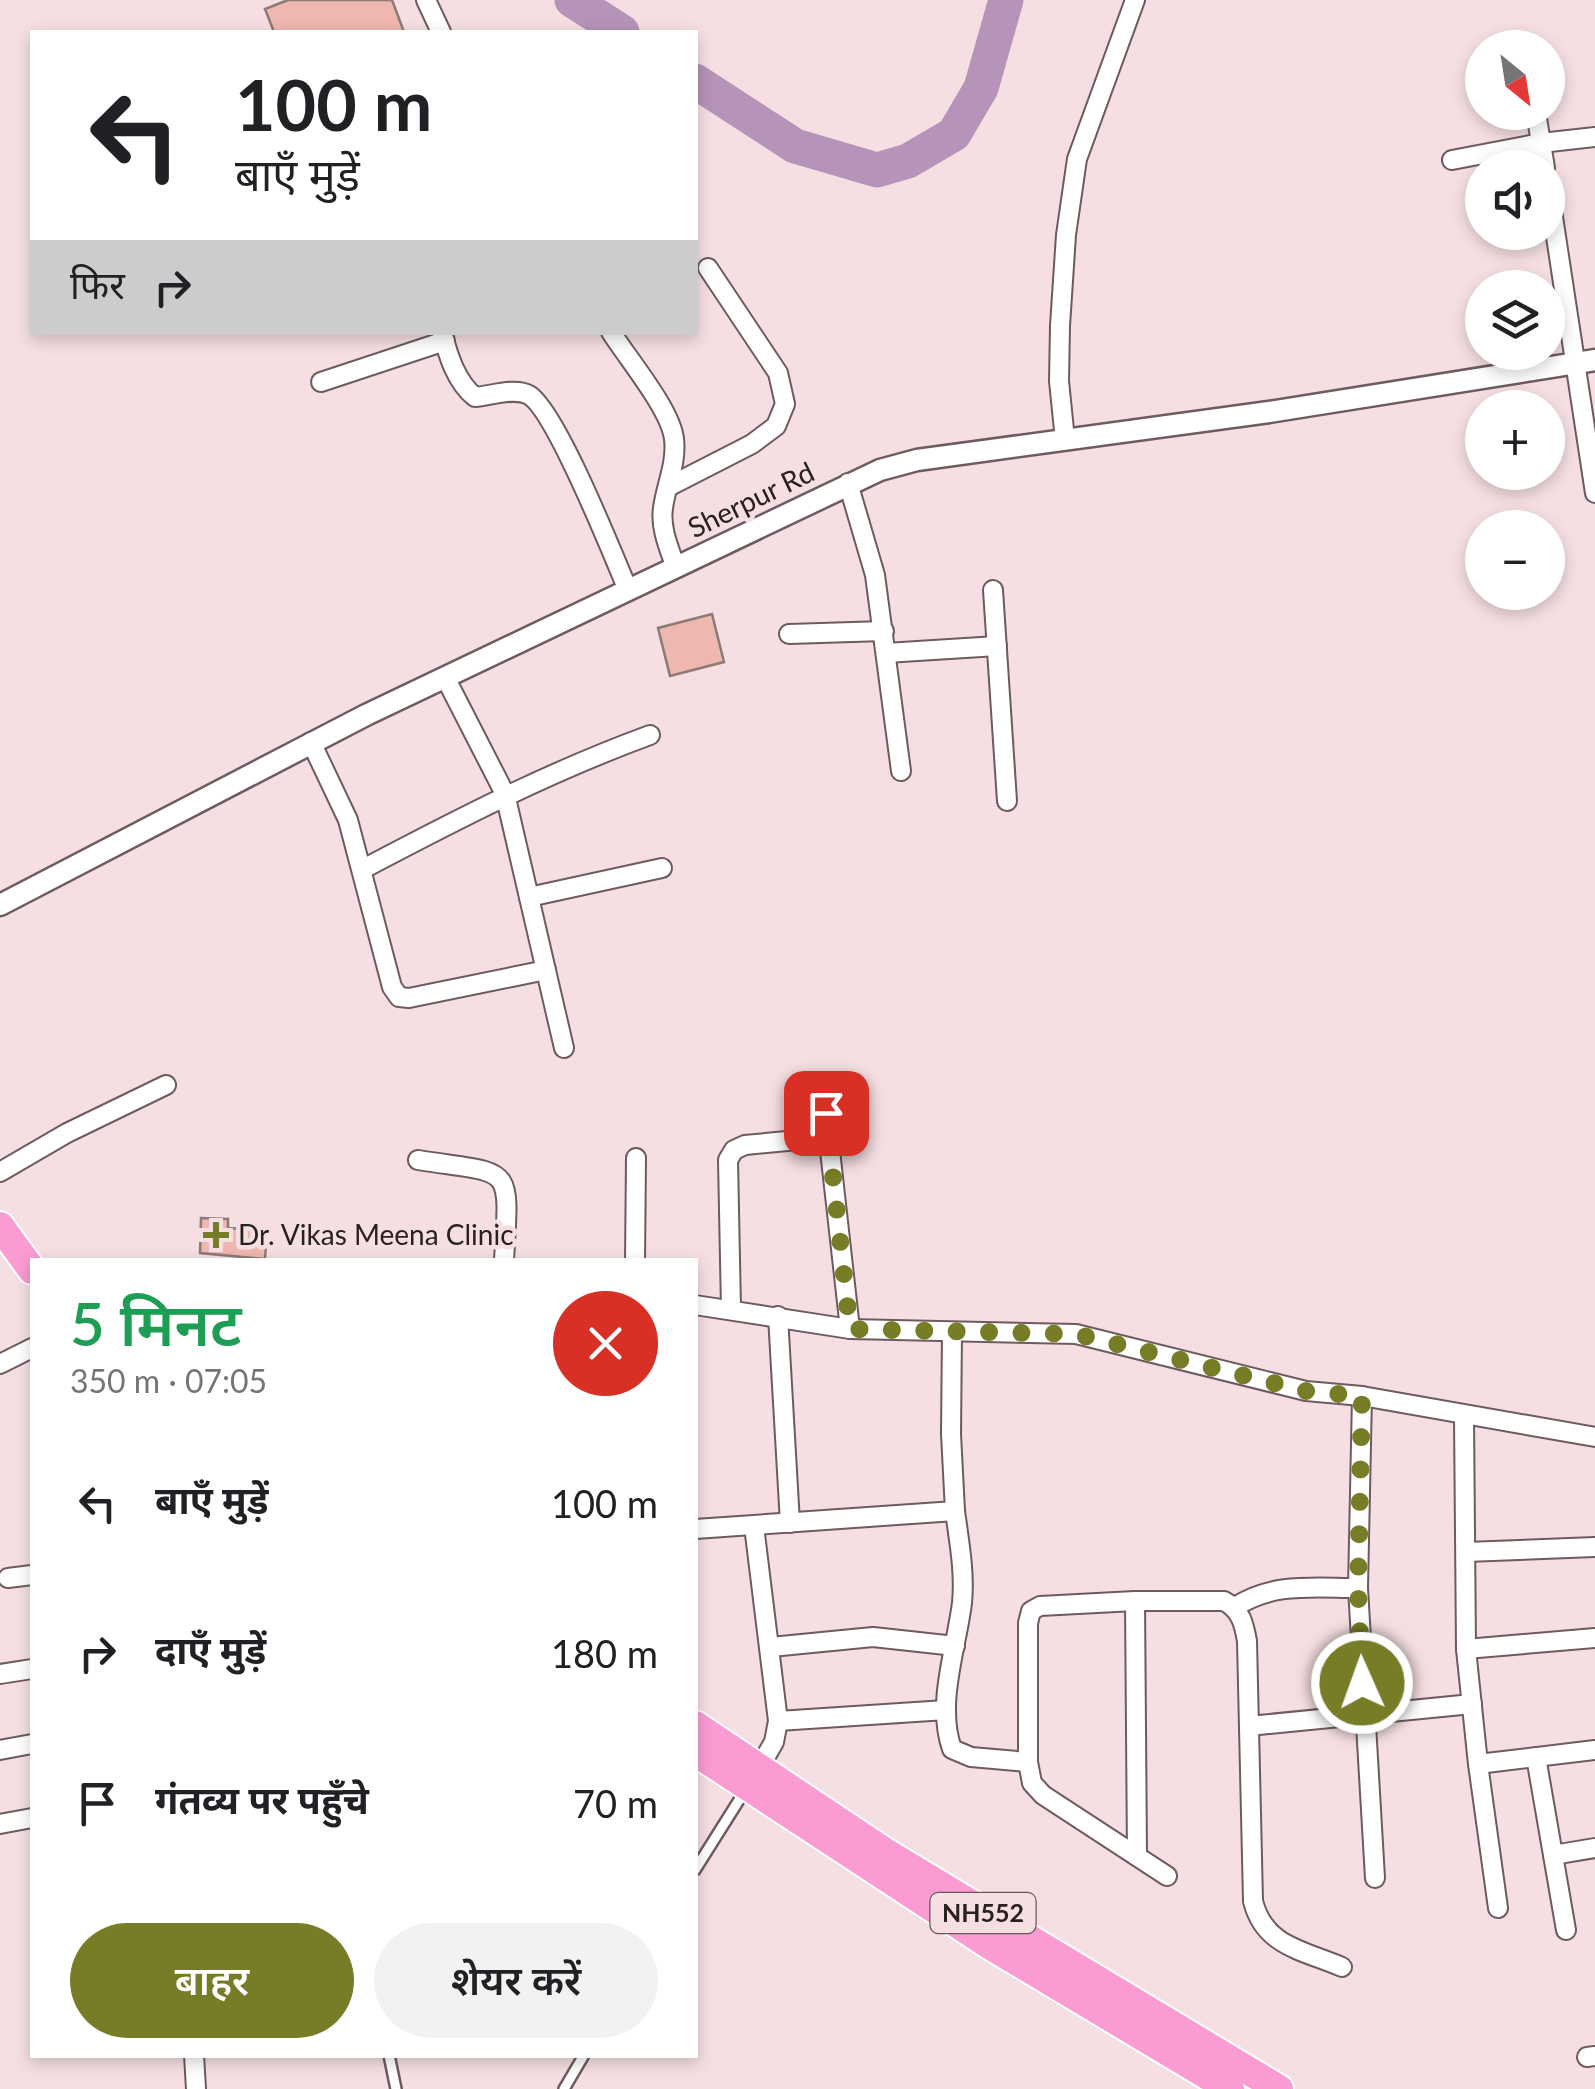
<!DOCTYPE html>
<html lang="hi">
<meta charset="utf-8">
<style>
body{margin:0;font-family:Lato,"Noto Sans Devanagari",sans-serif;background:#f2f2f2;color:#202124;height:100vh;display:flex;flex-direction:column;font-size:38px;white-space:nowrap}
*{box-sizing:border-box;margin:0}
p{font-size:32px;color:#757577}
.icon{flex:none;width:55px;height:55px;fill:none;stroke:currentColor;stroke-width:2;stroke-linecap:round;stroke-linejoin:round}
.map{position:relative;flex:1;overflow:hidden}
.drawer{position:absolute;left:30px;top:1258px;width:668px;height:800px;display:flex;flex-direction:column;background:#fff;border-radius:0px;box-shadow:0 5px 15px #0003}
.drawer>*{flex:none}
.top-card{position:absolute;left:30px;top:30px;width:668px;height:305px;border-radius:0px;box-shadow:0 5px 15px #0003;background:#fff;color:#202124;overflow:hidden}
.needle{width:65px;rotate:150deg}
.buttons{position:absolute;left:1465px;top:30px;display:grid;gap:20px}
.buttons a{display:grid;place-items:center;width:100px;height:100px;border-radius:50%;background:#fff;box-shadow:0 5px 15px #0003;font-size:50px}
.pin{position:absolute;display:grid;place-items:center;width:85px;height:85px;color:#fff;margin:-42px;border-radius:20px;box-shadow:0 5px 15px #0006}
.me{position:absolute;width:110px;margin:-55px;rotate:358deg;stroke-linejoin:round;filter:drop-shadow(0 0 8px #0008)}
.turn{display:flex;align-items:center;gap:35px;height:210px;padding:0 40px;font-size:45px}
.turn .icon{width:130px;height:130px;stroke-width:2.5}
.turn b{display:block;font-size:70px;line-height:85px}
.then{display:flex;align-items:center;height:95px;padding:0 40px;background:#0003;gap:20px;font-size:38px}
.round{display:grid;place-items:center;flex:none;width:105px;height:105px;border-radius:52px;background:#f2f2f2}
.head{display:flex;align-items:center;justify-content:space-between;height:170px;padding:0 40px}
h1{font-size:60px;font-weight:600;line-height:75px;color:#1e9e55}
.button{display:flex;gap:20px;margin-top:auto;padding:20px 40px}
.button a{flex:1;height:115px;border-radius:60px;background:#777c26;color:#fff;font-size:40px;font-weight:600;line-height:115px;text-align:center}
.button a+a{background:#f2f2f2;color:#202124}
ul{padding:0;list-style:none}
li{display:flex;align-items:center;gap:30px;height:150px;padding:0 40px}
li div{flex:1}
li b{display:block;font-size:38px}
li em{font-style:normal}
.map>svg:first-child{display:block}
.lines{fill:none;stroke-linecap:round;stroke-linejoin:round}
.river{stroke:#b693b8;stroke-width:35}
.building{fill:#eeb7af;stroke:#8d7976;stroke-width:2.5}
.service-casing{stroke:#6e5b5f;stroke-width:14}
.minor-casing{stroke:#6e5b5f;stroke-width:22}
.tertiary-casing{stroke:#6e5b5f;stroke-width:25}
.trunk-casing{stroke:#fff;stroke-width:32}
.service{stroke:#fff;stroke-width:9}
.minor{stroke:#fff;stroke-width:18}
.tertiary{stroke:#fff;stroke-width:20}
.trunk{stroke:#fa9cd2;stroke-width:28}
.route{stroke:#777c26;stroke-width:18;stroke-dasharray:0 32.4}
.poi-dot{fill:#777c26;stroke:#f5dfe2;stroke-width:4}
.labels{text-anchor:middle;stroke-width:9;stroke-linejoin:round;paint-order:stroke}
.shield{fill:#f5dfe2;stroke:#66595b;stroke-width:2.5}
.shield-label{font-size:25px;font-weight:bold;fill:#282021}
.street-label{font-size:28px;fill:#282021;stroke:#f5dfe2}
.poi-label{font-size:28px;fill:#282021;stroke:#f5dfe2;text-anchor:start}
</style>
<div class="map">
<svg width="1595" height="2089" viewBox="0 0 1595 2089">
<rect width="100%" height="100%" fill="#f5dfe2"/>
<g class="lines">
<!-- river -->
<g class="river">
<path d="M572 0 622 32"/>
<path d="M695 81 795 146 877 170 908 161 954 134 981 88 1006 0"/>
</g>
</g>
<!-- building -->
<g class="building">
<path d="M288 0H392L404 32H274L265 9Z"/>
<path d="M712 614 724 662 670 676 658 628Z"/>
<path d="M201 1218 228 1219V1228L267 1230 265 1259 200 1253Z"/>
</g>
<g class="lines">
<!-- service casing -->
<g class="service-casing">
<g id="service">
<path d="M695 1870 746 1789"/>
<path d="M389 2055 396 2089"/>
<path d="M564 2089 584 2055"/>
</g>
</g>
<!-- minor casing -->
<g class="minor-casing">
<g id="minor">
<path d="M426 0 441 32"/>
<path d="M1536 112 1545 168"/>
<path d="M1452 160 1541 143 1595 137"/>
<path d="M1548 184 1595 493"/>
<path d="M442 332C448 355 456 382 475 397 490 396 515 387 529 395 556 411 613 555 628 590"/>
<path d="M611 332C628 359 671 410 674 439 677 463 666 485 663 508 660 528 669 548 676 568"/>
<path d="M321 382 445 341"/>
<path d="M1065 440 1059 381 1060 326 1066 235 1077 159 1135 0"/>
<path d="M848 483 875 575 901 771"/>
<path d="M668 487 752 444 776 426 785 404 778 373 708 268"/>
<path d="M993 590 1007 801"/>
<path d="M789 634 884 631"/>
<path d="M886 653 997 646"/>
<path d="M445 677 505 794 564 1048"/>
<path d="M311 742 348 820 392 987 399 997 409 998 546 970"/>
<path d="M363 869C458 819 549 772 650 735"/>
<path d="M529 897 662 868"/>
<path d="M823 1088 850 1329"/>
<path d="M418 1160C513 1175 510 1161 504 1260"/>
<path d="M0 1172 67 1133 166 1085"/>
<path d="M635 1260 636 1158"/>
<path d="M695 1305 850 1329 1076 1334 1306 1391 1362 1396 1595 1437"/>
<path d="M731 1309 728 1160 734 1150 745 1145 829 1137"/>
<path d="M778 1316 790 1523"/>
<path d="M0 1364 32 1348"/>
<path d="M1362 1396 1358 1588 1375 1878"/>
<path d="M1464 1416 1466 1649 1478 1764 1498 1908"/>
<path d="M955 1511C959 1541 965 1572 962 1603 956 1650 936 1704 952 1749L971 1757 1028 1762"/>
<path d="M754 1526 778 1721 774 1742 759 1768"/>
<path d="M695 1529 955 1511 951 1434 952 1332"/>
<path d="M1466 1552 1595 1547"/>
<path d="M8 1578 32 1575"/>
<path d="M1135 1601 1137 1856"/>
<path d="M1235 1607C1273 1582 1314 1588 1358 1588"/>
<path d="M771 1647 873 1637 955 1646"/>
<path d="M1466 1649 1595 1638"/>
<path d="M0 1674 32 1669"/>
<path d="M778 1721 946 1710"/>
<path d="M1249 1726 1472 1704"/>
<path d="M0 1750 32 1744"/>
<path d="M1536 1757 1566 1930"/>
<path d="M1478 1764 1595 1750"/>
<path d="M0 1824 32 1818"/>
<path d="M1553 1855 1595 1848"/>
<path d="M1167 1876 1043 1795 1032 1783 1028 1762V1623L1031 1611 1040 1606 1135 1601H1224C1241 1610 1244 1624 1247 1641L1253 1901C1264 1946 1302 1950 1342 1967"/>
<path d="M194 2055 196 2089"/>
<path d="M1587 2057 1595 2056"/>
</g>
</g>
<!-- tertiary casing -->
<g class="tertiary-casing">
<path id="tertiary" d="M0 905 366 715 880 470 917 460 1269 412 1595 360"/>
</g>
<!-- trunk casing -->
<g class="trunk-casing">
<g id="trunk">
<path d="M0 1226 32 1270"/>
<path d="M695 1725 885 1852 1279 2089"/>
<path d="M695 1752 991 1946 1230 2089"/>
</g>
</g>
<!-- service -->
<use href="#service" class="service"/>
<!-- minor -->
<use href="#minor" class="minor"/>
<!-- tertiary -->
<use href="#tertiary" class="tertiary"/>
<!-- trunk -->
<use href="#trunk" class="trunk"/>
</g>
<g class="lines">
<!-- route -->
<path class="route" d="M826 1113 850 1329 1076 1334 1306 1391 1362 1396 1358 1588 1362 1683"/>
</g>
<!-- markers -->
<path class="poi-dot" d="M211 1220h10v10h10v10h-10v10h-10v-10h-10v-10h10z"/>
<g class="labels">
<!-- shield labels -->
<rect class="shield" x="930.5" y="1893" width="105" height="40" rx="8"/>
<g class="shield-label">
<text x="983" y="1922">NH552</text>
</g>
<!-- street labels -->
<g class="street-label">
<text transform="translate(751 500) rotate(-26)" y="10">Sherpur Rd</text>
</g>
<!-- poi labels -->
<g class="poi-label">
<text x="238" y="1245">Dr. Vikas Meena Clinic</text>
</g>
</g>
</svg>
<div class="buttons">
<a><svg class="needle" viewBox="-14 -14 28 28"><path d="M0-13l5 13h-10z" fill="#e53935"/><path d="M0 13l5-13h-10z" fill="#757577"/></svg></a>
<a><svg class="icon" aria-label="sound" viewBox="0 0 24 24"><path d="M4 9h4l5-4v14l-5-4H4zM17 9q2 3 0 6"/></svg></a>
<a><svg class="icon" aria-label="layers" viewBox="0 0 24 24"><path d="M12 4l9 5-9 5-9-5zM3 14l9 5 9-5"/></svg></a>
<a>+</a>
<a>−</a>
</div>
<div class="pin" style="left:826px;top:1113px;background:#d93025"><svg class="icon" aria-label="arrive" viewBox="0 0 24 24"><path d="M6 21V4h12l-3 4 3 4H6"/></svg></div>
<svg class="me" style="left:1362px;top:1683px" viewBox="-20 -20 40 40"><circle r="17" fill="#777c26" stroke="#fff" stroke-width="3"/><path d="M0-11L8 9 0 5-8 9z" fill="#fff"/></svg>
<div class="top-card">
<div class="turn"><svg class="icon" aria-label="left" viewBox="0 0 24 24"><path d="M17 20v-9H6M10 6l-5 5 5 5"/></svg><div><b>100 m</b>बाएँ मुड़ें</div></div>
<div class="then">फिर<svg class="icon" aria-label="right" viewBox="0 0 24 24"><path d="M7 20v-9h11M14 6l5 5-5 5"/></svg></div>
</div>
<section class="drawer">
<div class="head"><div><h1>5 मिनट</h1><p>350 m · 07:05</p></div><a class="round" style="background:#d93025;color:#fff"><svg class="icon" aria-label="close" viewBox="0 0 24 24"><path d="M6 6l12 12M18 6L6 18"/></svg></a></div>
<ul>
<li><svg class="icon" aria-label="left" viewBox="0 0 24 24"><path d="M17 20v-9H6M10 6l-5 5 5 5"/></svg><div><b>बाएँ मुड़ें</b></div><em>100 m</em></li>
<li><svg class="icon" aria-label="right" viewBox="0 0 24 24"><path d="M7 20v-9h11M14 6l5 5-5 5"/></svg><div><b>दाएँ मुड़ें</b></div><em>180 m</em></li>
<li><svg class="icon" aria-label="arrive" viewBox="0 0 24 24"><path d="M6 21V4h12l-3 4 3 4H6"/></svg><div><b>गंतव्य पर पहुँचे</b></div><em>70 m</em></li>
</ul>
<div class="button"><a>बाहर</a><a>शेयर करें</a></div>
</section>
</div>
